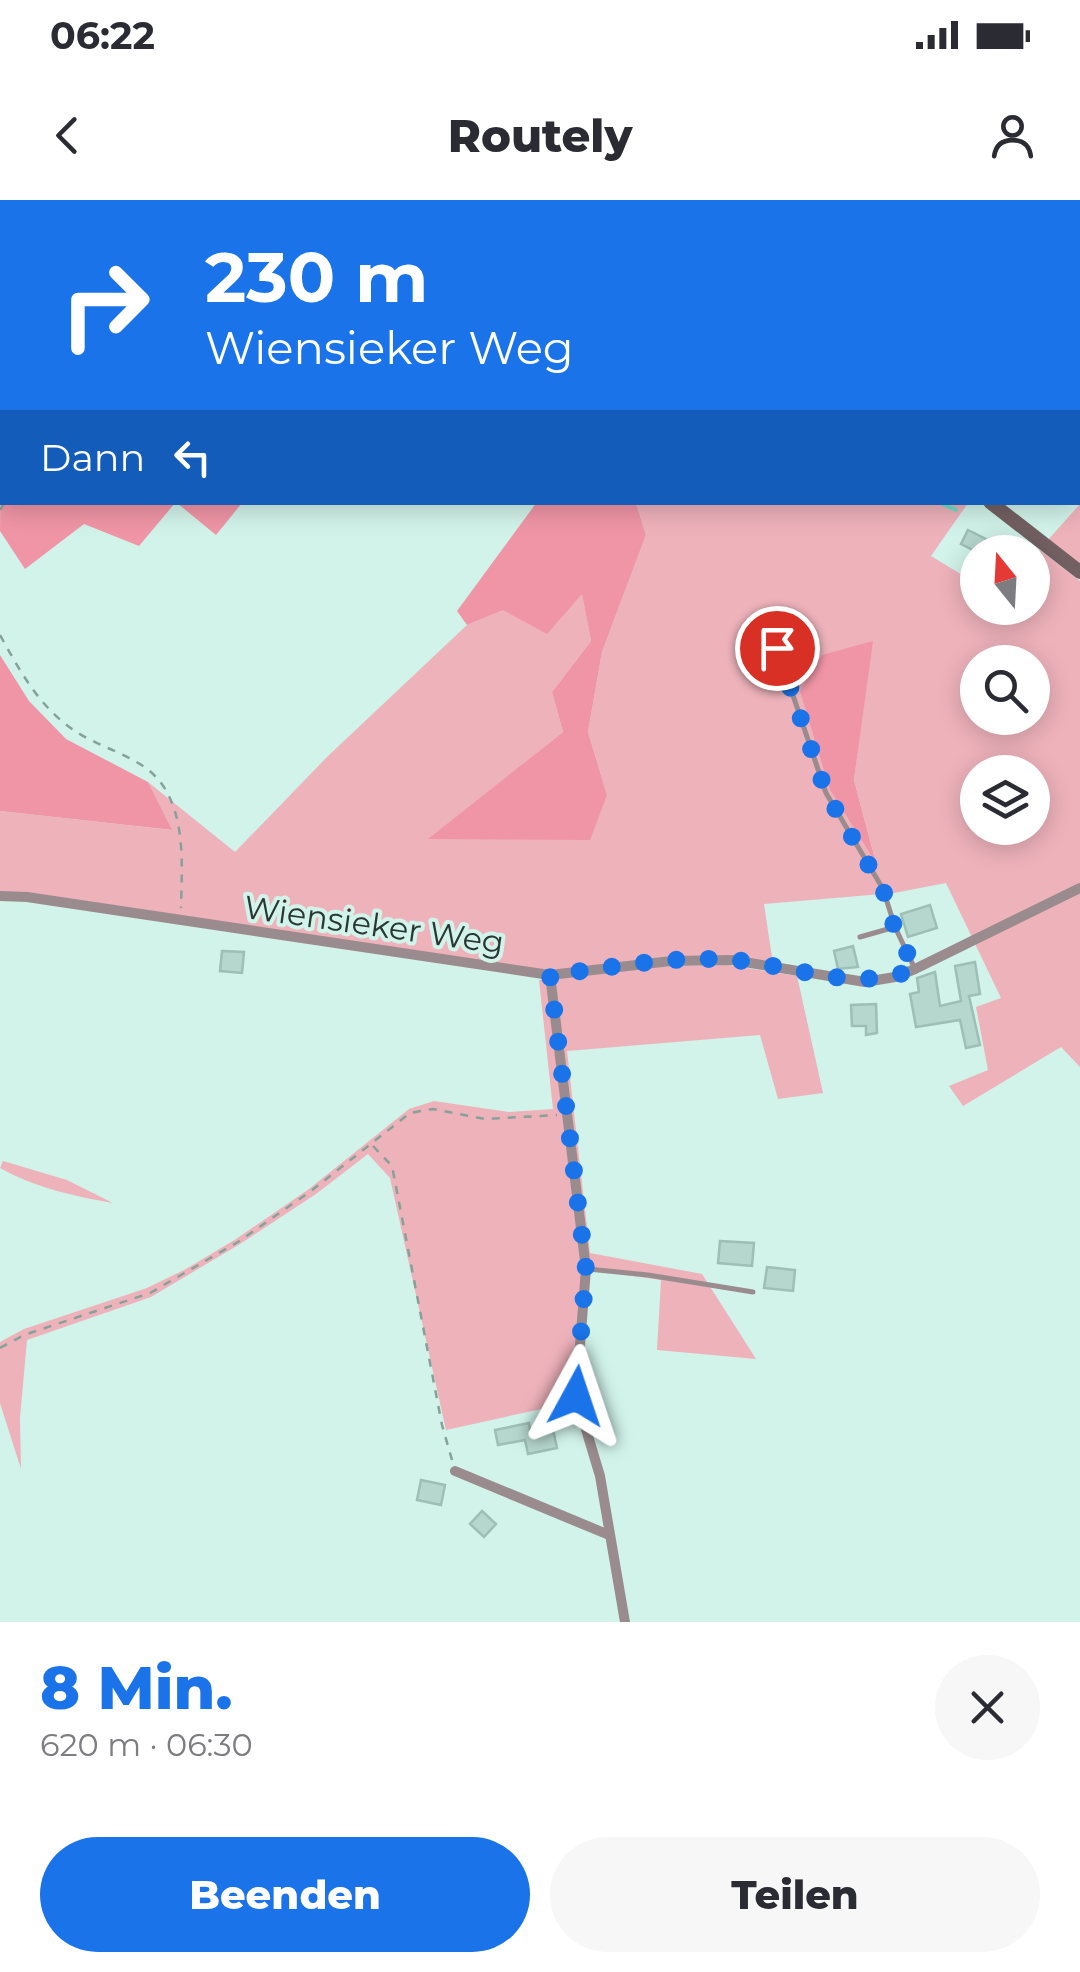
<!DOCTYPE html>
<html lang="de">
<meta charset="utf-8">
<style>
body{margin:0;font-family:Montserrat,sans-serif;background:#f7f7f7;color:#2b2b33;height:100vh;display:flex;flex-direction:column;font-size:38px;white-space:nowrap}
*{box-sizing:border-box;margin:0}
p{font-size:32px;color:#7c7c81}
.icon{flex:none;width:55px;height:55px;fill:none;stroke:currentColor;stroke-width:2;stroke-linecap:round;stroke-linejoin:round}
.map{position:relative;height:1422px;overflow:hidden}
.drawer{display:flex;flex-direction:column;background:#fff;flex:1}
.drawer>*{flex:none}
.banner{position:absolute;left:0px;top:0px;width:1080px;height:305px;box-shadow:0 5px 25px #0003;background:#1a73e8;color:#fff;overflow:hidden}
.needle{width:65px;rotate:342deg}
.tools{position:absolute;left:960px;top:335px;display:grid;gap:20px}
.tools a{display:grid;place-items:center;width:90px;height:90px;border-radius:50%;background:#fff;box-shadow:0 5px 25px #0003;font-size:50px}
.pin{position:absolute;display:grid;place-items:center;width:85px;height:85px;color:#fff;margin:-42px;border:5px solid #fff;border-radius:50%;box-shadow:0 2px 10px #0007}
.me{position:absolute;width:110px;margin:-55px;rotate:5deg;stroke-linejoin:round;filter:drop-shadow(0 0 8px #0008)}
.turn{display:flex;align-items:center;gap:35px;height:210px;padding:0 40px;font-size:45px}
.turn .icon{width:130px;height:130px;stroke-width:2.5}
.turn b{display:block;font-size:70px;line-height:85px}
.then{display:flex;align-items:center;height:95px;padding:0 40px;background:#0003;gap:20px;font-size:38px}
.round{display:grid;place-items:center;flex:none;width:105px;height:105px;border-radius:52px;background:#f7f7f7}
.summary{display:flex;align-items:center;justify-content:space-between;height:170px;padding:0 40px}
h1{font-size:60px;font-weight:800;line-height:75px;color:#1a73e8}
.cta{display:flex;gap:20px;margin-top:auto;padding:20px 40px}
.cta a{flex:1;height:115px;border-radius:60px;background:#1a73e8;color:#fff;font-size:40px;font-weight:800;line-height:115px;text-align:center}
.cta a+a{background:#f7f7f7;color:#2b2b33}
.status{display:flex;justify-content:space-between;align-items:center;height:70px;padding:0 50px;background:#fff;direction:ltr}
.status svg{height:28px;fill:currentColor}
header{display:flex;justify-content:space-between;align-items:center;height:130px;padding:0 40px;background:#fff;font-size:45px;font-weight:800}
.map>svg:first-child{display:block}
.green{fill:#eeb2bb;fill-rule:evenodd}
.forest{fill:#f095a6}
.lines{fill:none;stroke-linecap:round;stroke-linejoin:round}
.stream{stroke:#6ddfc7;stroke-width:4}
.building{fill:#b6d7ce;stroke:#9ebeb6;stroke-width:2.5}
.path{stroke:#87a09a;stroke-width:2.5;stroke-dasharray:8 8;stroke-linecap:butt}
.lane{stroke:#9a8c8e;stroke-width:5}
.street{stroke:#9a8c8e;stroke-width:10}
.secondary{stroke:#736063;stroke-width:14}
.route{stroke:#1a73e8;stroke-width:18;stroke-dasharray:0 32.4}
.labels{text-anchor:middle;stroke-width:8;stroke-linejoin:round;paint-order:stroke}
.street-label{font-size:32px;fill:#293633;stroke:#d1f3ea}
</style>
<div class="status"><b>06:22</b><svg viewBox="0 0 49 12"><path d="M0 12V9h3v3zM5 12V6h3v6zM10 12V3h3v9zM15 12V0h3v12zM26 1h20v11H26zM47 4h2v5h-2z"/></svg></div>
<header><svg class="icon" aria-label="back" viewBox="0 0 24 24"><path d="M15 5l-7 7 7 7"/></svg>Routely<svg class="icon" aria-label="person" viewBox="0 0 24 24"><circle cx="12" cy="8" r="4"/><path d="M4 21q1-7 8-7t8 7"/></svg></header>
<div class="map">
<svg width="1080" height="1422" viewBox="0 0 1080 1422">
<rect width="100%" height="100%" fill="#d1f3ea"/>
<!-- green -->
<g class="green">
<path d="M131 0H559L130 2Z"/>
<path d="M1042 0H1080V292L1078 2Z"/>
<path d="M636 303H968L931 356 977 384 978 408H1032L1033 360 1040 350 1080 381V867L1061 847 963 906 949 886 988 870 976 807 1001 798 946 683 894 693 764 704 773 764 738 758 670 756 549 772 0 693V611L171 630 148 582 235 652 327 557 467 425 502 410 582 393 591 441 552 492 563 532 429 639 607 595 588 532 602 452 646 335ZM872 441 854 580 875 659 830 590ZM978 462H1032V518H978ZM978 572H1032V628H978Z"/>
<path d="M1080 304V365L1048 340Z"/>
<path d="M727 765 797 776 823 893 778 899 760 835 567 851 590 1053 702 1074 756 1159 657 1150 661 1080 590 1070 573 1202 446 1230 390 978 368 954 316 994 240 1044 151 1097 27 1140 20 1218 21 1269 0 1203V1142L24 1129 147 1088 186 1069 236 1039 309 989 409 909 434 901 509 912 553 909 539 780 669 766Z"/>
<path d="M3 961 67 980 113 1003C73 996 36 988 0 968Z"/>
</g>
<!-- forest -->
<g class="forest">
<path d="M2 143V302L175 303 139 346 84 324 25 369 0 331Z"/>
<path d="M537 302 636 303 646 335 602 452 588 532 607 595 590 640 428 639 563 532 552 492 591 441 582 394 547 434 503 410 467 425 457 411Z"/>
<path d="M177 303H242L216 335Z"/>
<path d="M873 441 854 580 876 663 830 590 800 491 822 455Z"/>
<path d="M0 455 29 501 66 539 148 582 172 630 0 611Z"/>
</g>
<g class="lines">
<!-- stream -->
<g class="stream">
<path d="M517 2 518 0"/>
<path d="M938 302 956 310"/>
</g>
</g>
<!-- building -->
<g class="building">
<path d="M968 330 1002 347 1008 339 1027 352H977L961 344Z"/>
<path d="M796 431 804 465 791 469 787 458 793 456 784 438Z"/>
<path d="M930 705 937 728 908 737 901 714Z"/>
<path d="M853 746 858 767 838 769 834 751Z"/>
<path d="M222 751 244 752 242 773 220 771Z"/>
<path d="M975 762 980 794 969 796 980 845 966 848 960 820 916 827 910 794 919 792 917 778 935 772 940 806 961 801 955 766Z"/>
<path d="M876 804 877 833 866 835V826H852L851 805Z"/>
<path d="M720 1041 754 1043 752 1066 718 1063Z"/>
<path d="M767 1067 795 1070 793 1091 764 1088Z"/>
<path d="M529 1223 530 1230 552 1225 557 1248 528 1254 525 1240 498 1245 495 1230Z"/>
<path d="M421 1280 445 1285 441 1305 417 1300Z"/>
<path d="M482 1311 496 1324 484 1337 470 1324Z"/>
</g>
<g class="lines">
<!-- path -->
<g class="path">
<path d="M1038 0 1039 2"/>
<path d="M0 310 5 302"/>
<path d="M0 435C20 471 39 507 75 531 96 545 122 552 143 566 188 596 182 661 181 708"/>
<path d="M373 946 392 966 442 1225 452 1260"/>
<path d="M0 1148 24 1135 150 1093 238 1042 311 991 410 913 433 909 485 919 557 915"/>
</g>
<!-- lane -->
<g class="lane">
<path d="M1078 118 1080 120"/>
<path d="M777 448 826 593 883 689 895 727 914 767"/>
<path d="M860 737 895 727"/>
<path d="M588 1069 648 1075 753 1092"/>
</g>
<!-- street -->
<g class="street">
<path d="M0 696 27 697 550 775 671 761 732 760 865 782 895 777 915 769 1080 688"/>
<path d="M550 775 586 1069 576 1196 600 1276 625 1422"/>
<path d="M455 1271 609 1335"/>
</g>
<!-- secondary -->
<g class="secondary">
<path d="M585 0 587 2"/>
<path d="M990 302 1080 372"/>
</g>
</g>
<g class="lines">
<!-- route -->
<path class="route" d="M576 1196 586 1069 550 775C610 768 673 755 734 760 797 766 854 793 915 769L894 726 883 689 826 593 777 448"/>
</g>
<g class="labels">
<!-- street labels -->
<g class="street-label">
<text transform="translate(374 725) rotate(8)" y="11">Wiensieker Weg</text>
</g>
</g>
</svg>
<div class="tools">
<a><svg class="needle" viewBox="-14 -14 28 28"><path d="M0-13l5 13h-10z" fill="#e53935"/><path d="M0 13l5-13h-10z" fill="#7c7c81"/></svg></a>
<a><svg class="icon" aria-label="search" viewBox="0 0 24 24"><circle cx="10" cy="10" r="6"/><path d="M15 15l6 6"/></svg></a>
<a><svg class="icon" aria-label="layers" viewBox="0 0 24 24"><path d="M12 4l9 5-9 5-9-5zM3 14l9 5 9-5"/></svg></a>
</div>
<div class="pin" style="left:777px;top:448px;background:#d93025"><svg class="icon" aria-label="arrive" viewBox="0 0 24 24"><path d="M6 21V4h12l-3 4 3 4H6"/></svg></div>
<svg class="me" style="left:576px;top:1196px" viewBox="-20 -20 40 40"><path d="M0-17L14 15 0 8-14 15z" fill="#1a73e8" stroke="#fff" stroke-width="4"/></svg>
<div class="banner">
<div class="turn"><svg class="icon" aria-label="right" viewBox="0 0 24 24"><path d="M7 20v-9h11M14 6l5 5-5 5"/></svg><div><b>230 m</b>Wiensieker Weg</div></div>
<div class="then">Dann<svg class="icon" aria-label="left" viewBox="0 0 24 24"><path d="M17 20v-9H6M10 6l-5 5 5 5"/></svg></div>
</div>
</div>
<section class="drawer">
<div class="summary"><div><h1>8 Min.</h1><p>620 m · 06:30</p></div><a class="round"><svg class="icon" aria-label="close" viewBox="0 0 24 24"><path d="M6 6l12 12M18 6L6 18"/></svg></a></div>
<div class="cta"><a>Beenden</a><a>Teilen</a></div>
</section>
